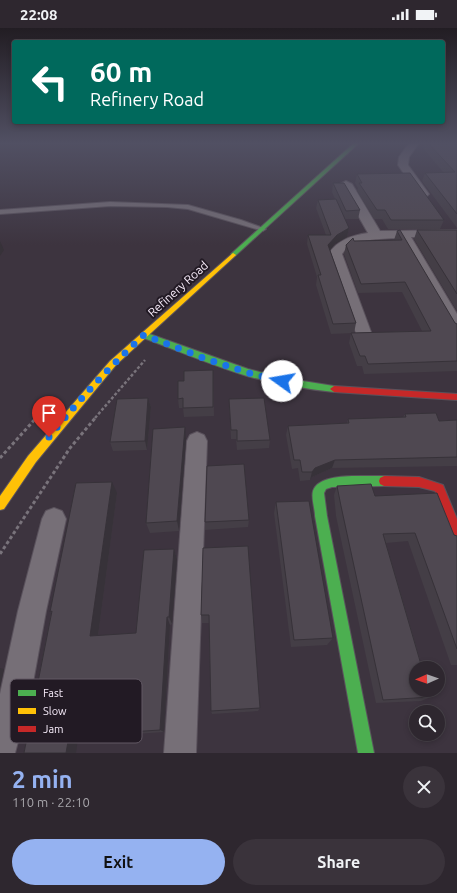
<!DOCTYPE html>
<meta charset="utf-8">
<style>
body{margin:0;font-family:Ubuntu,sans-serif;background:#3a333b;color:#f1f3f6;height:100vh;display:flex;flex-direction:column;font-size:15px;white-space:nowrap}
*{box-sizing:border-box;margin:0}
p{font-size:13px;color:#a7a5aa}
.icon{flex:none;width:22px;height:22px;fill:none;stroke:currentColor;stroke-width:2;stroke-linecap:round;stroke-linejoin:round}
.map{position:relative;height:725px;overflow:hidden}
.panel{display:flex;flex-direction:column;background:#2e272f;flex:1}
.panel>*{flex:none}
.hud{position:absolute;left:12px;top:12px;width:433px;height:84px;border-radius:4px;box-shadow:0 2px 6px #0003,0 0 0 1px #49444b;background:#00695c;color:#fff;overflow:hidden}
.needle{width:26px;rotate:268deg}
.buttons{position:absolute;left:409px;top:633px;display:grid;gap:8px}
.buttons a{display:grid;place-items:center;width:36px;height:36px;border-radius:50%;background:#2e272f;box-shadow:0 2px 6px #0003,0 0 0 1px #49444b;font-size:20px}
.pin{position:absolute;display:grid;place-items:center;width:34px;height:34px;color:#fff;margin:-41px -17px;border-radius:50% 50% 50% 0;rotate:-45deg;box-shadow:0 0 4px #0007}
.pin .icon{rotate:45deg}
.me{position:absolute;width:44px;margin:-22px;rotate:283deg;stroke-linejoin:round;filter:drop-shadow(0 0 3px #0008)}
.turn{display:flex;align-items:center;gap:14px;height:84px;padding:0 12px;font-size:18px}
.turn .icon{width:52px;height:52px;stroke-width:2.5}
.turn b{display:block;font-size:28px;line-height:34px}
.round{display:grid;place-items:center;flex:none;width:42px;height:42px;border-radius:21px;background:#3a333b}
.headline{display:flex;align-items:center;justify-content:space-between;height:68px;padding:0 12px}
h1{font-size:24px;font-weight:700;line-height:30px;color:#95b2f1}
.button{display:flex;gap:8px;margin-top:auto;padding:8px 12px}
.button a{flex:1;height:46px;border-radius:24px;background:#95b2f1;color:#111;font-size:16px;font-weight:700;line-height:46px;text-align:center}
.button a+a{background:#3a333b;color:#f1f3f6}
.status{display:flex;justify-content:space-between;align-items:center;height:28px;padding:0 20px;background:#2e272f;direction:ltr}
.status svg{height:11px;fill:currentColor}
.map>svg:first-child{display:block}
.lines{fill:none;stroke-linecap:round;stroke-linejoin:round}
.lane-casing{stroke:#5a525c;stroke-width:2}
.street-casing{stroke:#5a525c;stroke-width:2}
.fast-casing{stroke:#5a525c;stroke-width:2}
.slow-casing{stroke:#5a525c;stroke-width:2}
.jam-casing{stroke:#5a525c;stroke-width:2}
.path-far1{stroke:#79737b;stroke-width:2.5;stroke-dasharray:3 2;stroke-linecap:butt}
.path{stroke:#79737b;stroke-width:3;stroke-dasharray:3.5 2.5;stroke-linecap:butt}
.lane{fill:#766f77;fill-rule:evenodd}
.street{fill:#766f77;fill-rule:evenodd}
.fast{fill:#4caf50;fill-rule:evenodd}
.slow{fill:#ffc107;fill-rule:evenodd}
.jam{fill:#c62828;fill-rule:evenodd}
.wall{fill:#443e46}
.shaded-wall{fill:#373239}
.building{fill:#4f4851;stroke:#373239}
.route{stroke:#1a73e8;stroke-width:7;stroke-dasharray:0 12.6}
.labels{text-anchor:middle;stroke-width:4;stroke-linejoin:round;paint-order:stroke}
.street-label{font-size:12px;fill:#f7ecfa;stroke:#221a24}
.key{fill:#221a24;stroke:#625964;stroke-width:1}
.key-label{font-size:11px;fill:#f7ecfa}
</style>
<div class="status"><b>22:08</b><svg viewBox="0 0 49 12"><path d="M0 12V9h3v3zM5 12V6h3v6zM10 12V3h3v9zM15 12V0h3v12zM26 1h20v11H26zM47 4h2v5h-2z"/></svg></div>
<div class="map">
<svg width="457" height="725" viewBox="0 0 457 725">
<rect width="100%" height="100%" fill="#3d343f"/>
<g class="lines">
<!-- lane casing -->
<g class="lane-casing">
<path id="lane" d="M110 174 188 177 241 192 266 201 263 203 188 181 167 179 110 178 0 186V182Z"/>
</g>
<!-- street casing -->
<g class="street-casing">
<g id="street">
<path d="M409 115H419L409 129 408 137 429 166 427 168H419L398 137 399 129Z"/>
<path d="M346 153 352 156 380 203 457 202V210L411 209 457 286V305L451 304 449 300 398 210C381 211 352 210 342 226L371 304 369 308 363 310 357 308 328 226C338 212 352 207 368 205L340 156Z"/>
<path d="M197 404 204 407 207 413 196 725H164L187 413 190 407Z"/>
<path d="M54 480 62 483 66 491 46 583 32 660 15 725H0V666L18 583 42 491 46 483Z"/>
</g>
</g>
<!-- fast casing -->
<g class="fast-casing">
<g id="fast">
<path d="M354 115H359L235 228H231V226Z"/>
<path d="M144 304 248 341 284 350 334 358 338 361 334 364C305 361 276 356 247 348 211 337 176 322 141 309L140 307Z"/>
<path d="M384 448 388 450 389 453 388 456 384 458 332 459 326 461 324 465 327 488 374 725H358L315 488C315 481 311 470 313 463 319 443 367 449 384 448Z"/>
</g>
</g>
<!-- slow casing -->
<g class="slow-casing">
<path id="slow" d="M233 225 236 227 235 228 116 337 36 434 4 481 0 482V468L28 428 110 333Z"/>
</g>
<!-- jam casing -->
<g class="jam-casing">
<g id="jam">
<path d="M334 358 457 366V372L334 364 330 361Z"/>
<path d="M384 448 419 449 443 457 457 491V511L453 509 435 463 419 459 384 458 380 456 379 453 380 450Z"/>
</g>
</g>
<!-- path-far1 -->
<g class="path-far1">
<path d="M36 390 43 383"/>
<path d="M95 390 145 332"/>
</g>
<!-- path -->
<g class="path">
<path d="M0 430 37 389"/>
<path d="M0 526 70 420 96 389"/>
</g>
<!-- lane -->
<use href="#lane" class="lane"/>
<!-- street -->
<use href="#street" class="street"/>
<!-- fast -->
<use href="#fast" class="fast"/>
<!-- slow -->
<use href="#slow" class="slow"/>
<!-- jam -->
<use href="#jam" class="jam"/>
</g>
<!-- wall -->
<g class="wall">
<path d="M2 115H18L14 116Z"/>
<path d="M423 115H457V200L422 153 425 145H444L422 119Z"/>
<path d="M357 146 444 192 440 201H388L382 191H374L357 163 358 160 355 155Z"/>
<path d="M333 155 360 182 358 191H345L349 200 347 209 335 216 330 222 356 295 354 305 331 306 316 257 317 249 307 216 308 207H326L316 180 318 172 335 171 332 164Z"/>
<path d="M417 202H457V283L414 211Z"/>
<path d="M397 203 455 295 457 296V343L364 346 362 338H357L349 315 351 305 422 303 402 264 358 265 344 226 346 217 354 213 394 212Z"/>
<path d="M213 342 214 388 184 389 183 380H179L178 371 184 353Z"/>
<path d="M148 370 151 379 147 422 113 423 110 414Z"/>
<path d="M229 371 270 412 269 420 237 422 236 411H231Z"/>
<path d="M405 386 439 393 457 392V438L332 440 312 449 310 452 300 453 298 440 292 441 286 407 288 398 347 395 348 391 403 389Z"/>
<path d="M186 411 179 503 150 505 146 495Z"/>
<path d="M337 458 375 468 457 508V637H451L408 513 386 515 431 669 421 673 376 675 336 488 334 467Z"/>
<path d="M117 465 98 608 136 605 174 521 177 531 172 596 170 597 164 704 78 710 24 725 51 585 50 584Z"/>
<path d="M276 474 333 610 327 617 291 619 274 485Z"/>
<path d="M249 492 248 499 205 502V494Z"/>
<path d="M203 520 260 680 258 683 212 686 211 683 209 595H202L201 587Z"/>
</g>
<!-- shaded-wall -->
<g class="shaded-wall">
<path d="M349 200 347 209 335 216 327 226 328 217 337 207Z"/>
<path d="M0 213 4 222 0 228Z"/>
<path d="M148 370 151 379 147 422 145 413Z"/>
<path d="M185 399 186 411 179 503 177 493Z"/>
<path d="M335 432 332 440 312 449 310 452 312 444 315 440Z"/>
<path d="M112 454 117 465 97 615 90 608Z"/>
<path d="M174 521 177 531 172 596 169 589Z"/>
<path d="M167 589 170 597 164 704 160 702Z"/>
<path d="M0 640 4 641 0 659Z"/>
<path d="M69 708 78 710 76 725H66Z"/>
</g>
<!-- building -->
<g class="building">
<path d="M428 115H457V186L425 145 455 144Z"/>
<path d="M410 145 444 192H391L385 182H377L359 155H362L357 146Z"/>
<path d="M333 155H344L360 182 346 183Z"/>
<path d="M336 171 349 200 337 207 328 217 356 295 333 296 318 247H321L308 207H331L318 172Z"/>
<path d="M400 202 455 295 457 296V333L368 336 365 328H360L351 305 431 303 405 254 361 256 346 217 353 210 354 213 402 212 397 203Z"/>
<path d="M417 202H457V266Z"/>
<path d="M213 342V379L183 380V370L178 371V353H184V343Z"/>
<path d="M148 370 145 413 110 414 117 371Z"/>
<path d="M264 370 270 412 237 413V402H231L229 371Z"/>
<path d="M436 385 439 393 457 392V429L335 432 315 440 312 444H302L300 432H294L288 398 349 395 348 391 406 389 405 386Z"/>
<path d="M185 399 177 493 146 495 153 401Z"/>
<path d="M244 436 249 492 205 494 207 438Z"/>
<path d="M112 454 90 608 136 605 144 522 174 521 169 589H167L160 702 69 708 66 725H24L52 583 50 584 76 455Z"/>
<path d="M371 456 375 468 437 465 454 507 457 508V621L415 505 383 506 422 640H416V662H428L431 669 383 672 341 478 337 458Z"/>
<path d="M309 473 333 610 294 612 276 474Z"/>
<path d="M248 518 260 680 211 683 209 587H201L203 520Z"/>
</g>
<!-- sky -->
<linearGradient id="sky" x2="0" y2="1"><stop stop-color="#221d23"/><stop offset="0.53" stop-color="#515063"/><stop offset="1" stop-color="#515063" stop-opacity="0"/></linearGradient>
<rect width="457" height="217" fill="url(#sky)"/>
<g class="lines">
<!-- route -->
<path class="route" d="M49 409C79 372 109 339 144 307L206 331 249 345 282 353"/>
</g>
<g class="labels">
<!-- street labels -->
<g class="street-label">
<text transform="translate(178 261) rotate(-42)" y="4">Refinery Road</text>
</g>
</g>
<!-- legend -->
<rect x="10" y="651" width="132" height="64" rx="6" class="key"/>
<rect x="18" y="662" width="18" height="6" fill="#4caf50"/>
<rect x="18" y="680" width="18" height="6" fill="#ffc107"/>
<rect x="18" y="698" width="18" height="6" fill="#c62828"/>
<g class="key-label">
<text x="43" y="669">Fast</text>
<text x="43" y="687">Slow</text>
<text x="43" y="705">Jam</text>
</g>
</svg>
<div class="buttons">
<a><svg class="needle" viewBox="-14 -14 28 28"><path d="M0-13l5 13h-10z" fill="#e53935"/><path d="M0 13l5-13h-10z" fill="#a7a5aa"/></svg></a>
<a><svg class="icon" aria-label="search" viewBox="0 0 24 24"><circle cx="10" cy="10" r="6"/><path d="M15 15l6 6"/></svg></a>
</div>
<div class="pin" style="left:49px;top:409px;background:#d93025"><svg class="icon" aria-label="arrive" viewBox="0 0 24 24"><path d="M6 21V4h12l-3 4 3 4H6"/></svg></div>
<svg class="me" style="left:282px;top:353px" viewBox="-20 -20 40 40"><circle r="19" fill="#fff"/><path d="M0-13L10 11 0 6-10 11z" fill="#1a73e8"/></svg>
<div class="hud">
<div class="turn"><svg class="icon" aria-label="left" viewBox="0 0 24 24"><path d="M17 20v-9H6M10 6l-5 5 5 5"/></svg><div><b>60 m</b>Refinery Road</div></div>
</div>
</div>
<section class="panel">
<div class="headline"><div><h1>2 min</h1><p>110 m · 22:10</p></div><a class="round"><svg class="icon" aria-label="close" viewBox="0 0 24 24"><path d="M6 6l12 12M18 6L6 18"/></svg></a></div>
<div class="button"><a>Exit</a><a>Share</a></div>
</section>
